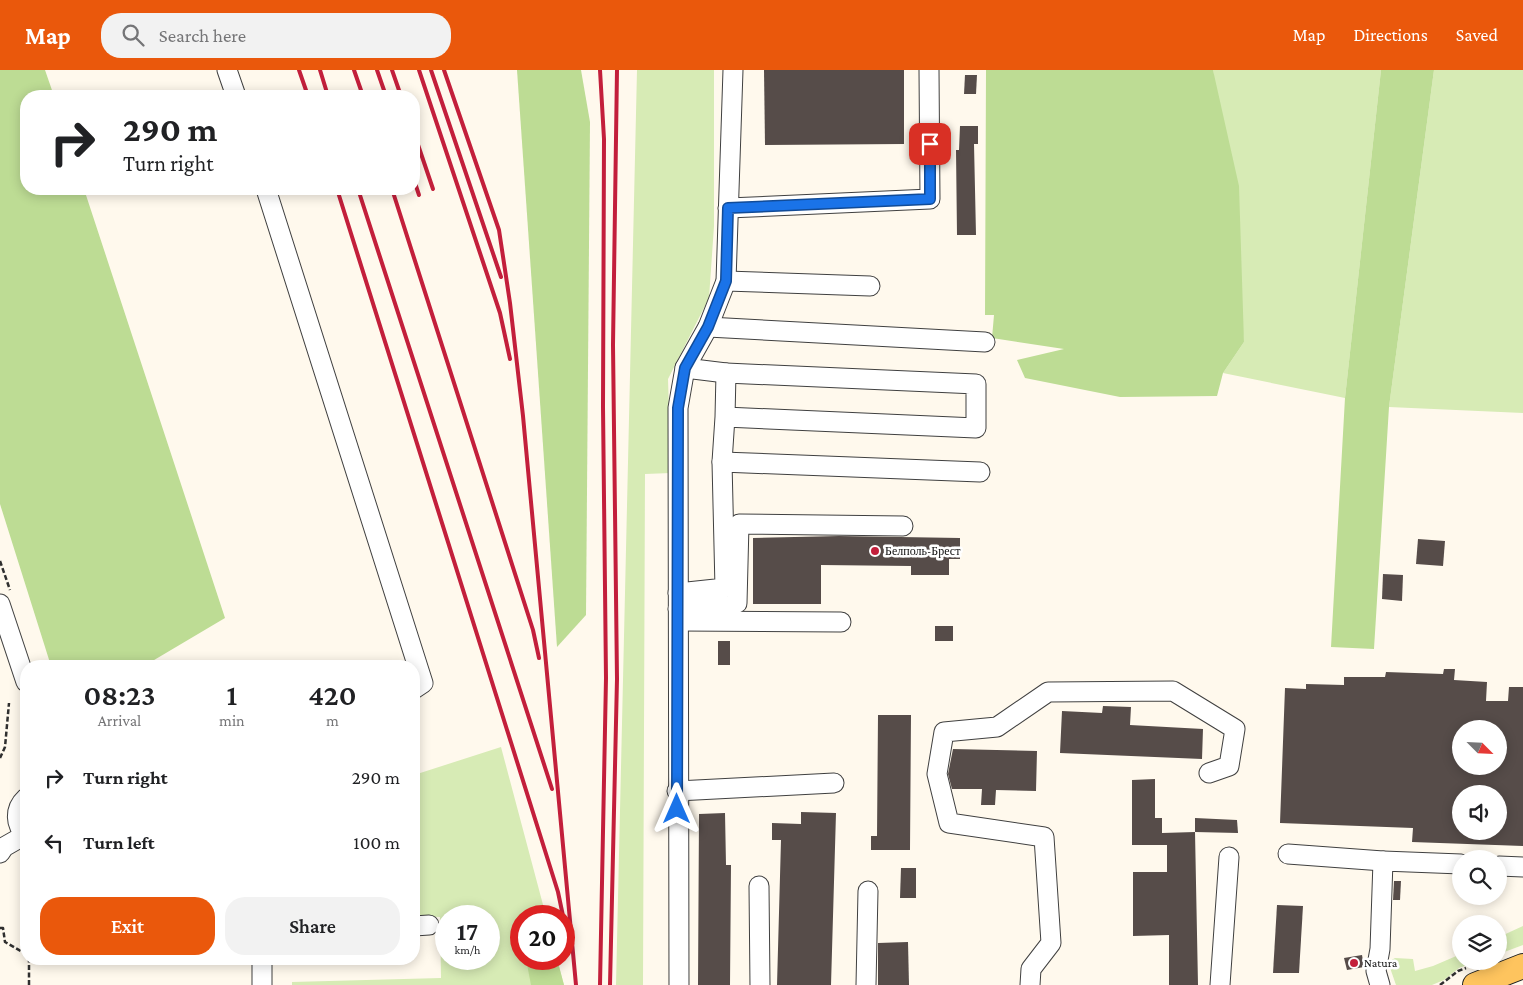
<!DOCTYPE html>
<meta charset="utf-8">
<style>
body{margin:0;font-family:"Crimson Pro",serif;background:#f2f2f2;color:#202124;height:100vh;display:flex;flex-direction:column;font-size:19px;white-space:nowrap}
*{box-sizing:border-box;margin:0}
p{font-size:16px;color:#757577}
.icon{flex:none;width:28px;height:28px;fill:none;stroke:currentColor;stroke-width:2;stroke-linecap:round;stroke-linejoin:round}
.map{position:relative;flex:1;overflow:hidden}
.side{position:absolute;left:20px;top:590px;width:400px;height:305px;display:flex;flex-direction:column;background:#fff;border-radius:20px;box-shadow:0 2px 12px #0003}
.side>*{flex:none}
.guide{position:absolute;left:20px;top:20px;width:400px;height:105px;border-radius:20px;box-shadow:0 2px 12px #0003;background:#fff;color:#202124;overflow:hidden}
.needle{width:32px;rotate:114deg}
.fabs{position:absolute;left:1452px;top:650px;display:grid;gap:10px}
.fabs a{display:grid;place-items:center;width:55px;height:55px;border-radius:50%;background:#fff;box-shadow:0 2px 12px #0003;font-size:25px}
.speed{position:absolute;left:435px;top:835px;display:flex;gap:10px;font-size:25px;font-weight:700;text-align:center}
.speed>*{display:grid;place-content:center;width:65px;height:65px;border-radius:50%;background:#fff;box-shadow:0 2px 12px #0003;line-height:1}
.speed small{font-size:12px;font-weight:400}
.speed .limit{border:8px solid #d22;background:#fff;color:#111}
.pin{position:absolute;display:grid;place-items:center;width:42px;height:42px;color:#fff;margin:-21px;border-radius:10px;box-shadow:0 2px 8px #0006}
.me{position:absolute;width:55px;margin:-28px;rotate:0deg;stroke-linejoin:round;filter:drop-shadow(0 0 4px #0008)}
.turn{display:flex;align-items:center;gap:18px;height:105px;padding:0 20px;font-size:22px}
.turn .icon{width:65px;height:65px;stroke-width:2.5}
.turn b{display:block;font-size:35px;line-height:42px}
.eta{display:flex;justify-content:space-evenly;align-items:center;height:85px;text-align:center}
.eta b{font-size:30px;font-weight:600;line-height:35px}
.action{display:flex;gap:10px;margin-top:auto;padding:10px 20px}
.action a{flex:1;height:58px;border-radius:20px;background:#ea580c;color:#fff;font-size:20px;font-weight:600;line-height:58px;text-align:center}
.action a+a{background:#f2f2f2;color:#202124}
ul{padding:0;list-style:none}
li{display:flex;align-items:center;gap:15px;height:65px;padding:0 20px}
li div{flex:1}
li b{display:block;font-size:19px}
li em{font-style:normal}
header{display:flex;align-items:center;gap:30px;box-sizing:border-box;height:70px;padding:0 25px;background:#ea580c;color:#fff}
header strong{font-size:24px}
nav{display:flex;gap:28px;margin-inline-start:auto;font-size:18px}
.search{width:350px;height:45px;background:#f2f2f2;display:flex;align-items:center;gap:12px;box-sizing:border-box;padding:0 18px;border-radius:20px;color:#757577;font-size:19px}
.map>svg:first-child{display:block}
.green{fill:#d7ebb5;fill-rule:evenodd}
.forest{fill:#bddc94}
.building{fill:#564c49;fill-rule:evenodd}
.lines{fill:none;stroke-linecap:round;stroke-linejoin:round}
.minor-casing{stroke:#404040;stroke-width:21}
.major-casing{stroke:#1e1e1e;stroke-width:26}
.path{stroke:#2f2f2f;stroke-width:2.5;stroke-dasharray:5 2.5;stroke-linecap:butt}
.minor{stroke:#fff;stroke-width:19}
.major{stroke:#fec45e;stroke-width:24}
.rail{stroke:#c31f3b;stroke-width:4}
.route-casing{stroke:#114b97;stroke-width:12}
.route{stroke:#1a73e8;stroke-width:9}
.poi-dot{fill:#c31f3b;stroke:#fff;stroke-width:2}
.labels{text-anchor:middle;stroke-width:5;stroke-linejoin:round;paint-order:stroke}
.poi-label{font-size:12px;fill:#0d0d0d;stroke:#fff;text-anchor:start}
</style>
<header>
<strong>Map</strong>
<div class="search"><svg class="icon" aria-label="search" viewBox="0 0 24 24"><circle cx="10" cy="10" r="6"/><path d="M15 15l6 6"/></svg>Search here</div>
<nav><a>Map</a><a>Directions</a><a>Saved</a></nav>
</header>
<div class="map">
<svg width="1523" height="915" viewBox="0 0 1523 915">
<rect width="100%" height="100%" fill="#fff9ed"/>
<!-- green -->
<g class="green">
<path d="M637 0H714V156L709 228 668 309 671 403 645 404 643 915H616Z"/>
<path d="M1213 0H1381L1345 328 1223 303 1244 272Z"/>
<path d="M1434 0H1523V343L1389 337Z"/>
<path d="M501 677 546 846H521V889H557L564 915H292V912L441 908 440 847 414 846V705ZM446 846H489V889H446Z"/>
<path d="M1523 856V875L1499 884V867Z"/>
<path d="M1461 884V891H1478L1459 898 1444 910 1432 915H1396L1388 892 1395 888 1413 889 1415 901 1433 896Z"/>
</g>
<!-- forest -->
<g class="forest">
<path d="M0 0H45L54 26H26V119H84L225 548 144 596H51L0 434Z"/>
<path d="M517 0H581L590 52 586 545 557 577Z"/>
<path d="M986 0H1213L1239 116 1244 272 1223 303 1217 326 1120 327 1025 308 1017 290 1064 279 992 268 994 245H985Z"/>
<path d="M1381 0H1434L1389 337 1374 579 1331 577 1345 328Z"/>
<path d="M526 889H557L564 915H531Z"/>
</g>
<!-- building -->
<g class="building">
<path d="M764 0H904V74L765 75Z"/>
<path d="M965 5H977L976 24H964Z"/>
<path d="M960 56H978V74H974L976 165H957L956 80H959Z"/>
<path d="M839 466 960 468V489H949V505H911V496L821 495V534H753V468Z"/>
<path d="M1418 469 1445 471 1443 496 1416 494Z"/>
<path d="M1383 504 1403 505 1402 531 1382 529Z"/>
<rect x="935" y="556" width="18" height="15"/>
<rect x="718" y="571" width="12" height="24"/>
<path d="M1444 599H1455L1454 610 1487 612 1486 631H1508L1509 617H1523V776L1412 772 1413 758 1280 753 1285 618 1306 619V614L1344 615V607H1385L1386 602 1443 604ZM1461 659H1499V696H1461ZM1461 724H1499V761H1461Z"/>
<path d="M1103 636 1131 637 1130 655 1203 659 1202 689 1060 683 1062 641 1102 643Z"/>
<path d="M878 645H911L910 780H871V766H877Z"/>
<path d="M953 679 1037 681 1036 721 996 720 995 735H981L982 719H952L948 704Z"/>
<path d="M1155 709V748H1162V763L1195 762 1198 915H1169V865L1133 866V802H1167V775H1132V710Z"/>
<path d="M801 742 836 743 831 915H777L781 770H772V753L801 754Z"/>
<path d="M725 743 726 795H731L730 915H698L699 744Z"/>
<path d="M1195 748 1237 750 1238 763 1195 762Z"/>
<path d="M901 798H916V828H900Z"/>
<path d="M1394 811H1401L1400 830H1393Z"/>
<path d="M1277 835 1303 836 1299 903H1273Z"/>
<path d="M908 872 909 915H878V873Z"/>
<path d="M1362 885 1364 897 1347 900 1344 888Z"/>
</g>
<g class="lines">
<!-- minor casing -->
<g class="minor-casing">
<g id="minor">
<path d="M227 0 236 26"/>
<path d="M266 119 423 613 414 619"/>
<path d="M728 138 930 129 929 0"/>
<path d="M726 211 870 216"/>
<path d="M708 257 985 272"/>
<path d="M685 298 726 303"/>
<path d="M722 392 725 347 976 358V314L726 303 725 347"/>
<path d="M678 523 725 518 722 392 980 402"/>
<path d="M0 534 26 612"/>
<path d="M678 539 729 536 737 533 739 454 903 456"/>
<path d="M679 551 841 552"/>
<path d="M677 721 834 713"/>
<path d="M26 728C14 739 15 755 26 765"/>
<path d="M0 783 4 777 25 765"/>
<path d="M1288 784 1383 791"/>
<path d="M1499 796 1523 797"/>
<path d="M759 816 760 915"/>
<path d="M414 856 429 855"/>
<path d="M262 889V915"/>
<path d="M679 915 678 338 685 298 708 257 726 211 733 0"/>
<path d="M866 915 868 821"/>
<path d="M1030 915 1031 899 1051 873 1044 767 949 753 937 704 944 662 997 657 1048 622 1173 621 1235 659 1229 696 1209 703"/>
<path d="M1220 915 1229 787"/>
<path d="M1380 915 1376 901 1380 879 1383 791 1461 794"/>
</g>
</g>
<!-- major casing -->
<g class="major-casing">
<path id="major" d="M1475 915 1523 896"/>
</g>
<!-- path -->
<g class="path">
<path d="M0 491 10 520"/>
<path d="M0 688 5 677 9 633"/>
<path d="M0 858H3L5 872 26 884"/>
<path d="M29 915V889"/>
<path d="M1440 915 1458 901 1466 898"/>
</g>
<!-- minor -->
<use href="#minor" class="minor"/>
<!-- major -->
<use href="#major" class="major"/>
<!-- rail -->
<g class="rail">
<path d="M299 0 308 26"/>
<path d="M320 0 328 26"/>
<path d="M354 0 363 26"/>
<path d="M377 0 386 26"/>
<path d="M392 0 401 26"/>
<path d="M419 0 500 243 510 289"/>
<path d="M431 0 501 207"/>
<path d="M444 0 499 160 510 233 523 346 576 915"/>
<path d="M600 0 604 69 603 337 606 608 600 915"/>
<path d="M414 63 433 119"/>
<path d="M414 110 419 125"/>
<path d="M337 119 558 822 563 846"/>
<path d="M358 119 552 719"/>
<path d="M392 119 533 560 539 588"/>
<path d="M610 915 617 609 613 275 617 0"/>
</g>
</g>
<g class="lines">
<!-- route casing -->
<g class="route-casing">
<path id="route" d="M677 739 678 338 685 298 708 257 726 211 728 138 930 129V74"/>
</g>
<!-- route -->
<use href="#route" class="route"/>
</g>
<!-- markers -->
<g class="poi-dot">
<circle cx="875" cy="481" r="5"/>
<circle cx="1354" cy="893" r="5"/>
</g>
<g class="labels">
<!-- poi labels -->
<g class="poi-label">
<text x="885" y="485">Белполь-Брест</text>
<text x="1364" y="897">Natura</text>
</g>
</g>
</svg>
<div class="fabs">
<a><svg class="needle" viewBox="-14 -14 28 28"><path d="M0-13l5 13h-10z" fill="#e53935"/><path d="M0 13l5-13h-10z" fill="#757577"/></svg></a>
<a><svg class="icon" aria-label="sound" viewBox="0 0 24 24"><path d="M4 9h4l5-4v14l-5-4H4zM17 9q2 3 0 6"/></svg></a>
<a><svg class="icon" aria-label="search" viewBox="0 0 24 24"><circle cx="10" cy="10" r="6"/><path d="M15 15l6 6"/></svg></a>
<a><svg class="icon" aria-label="layers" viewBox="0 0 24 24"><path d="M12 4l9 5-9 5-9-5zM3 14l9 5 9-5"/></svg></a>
</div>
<div class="speed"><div>17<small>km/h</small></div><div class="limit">20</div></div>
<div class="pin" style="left:930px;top:74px;background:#d93025"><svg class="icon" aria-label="arrive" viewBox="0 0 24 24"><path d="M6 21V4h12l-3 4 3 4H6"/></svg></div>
<svg class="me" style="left:677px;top:739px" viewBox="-20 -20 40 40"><path d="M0-17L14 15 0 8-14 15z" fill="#1a73e8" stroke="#fff" stroke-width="4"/></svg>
<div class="guide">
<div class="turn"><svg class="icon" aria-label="right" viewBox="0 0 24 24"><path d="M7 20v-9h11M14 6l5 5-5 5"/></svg><div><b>290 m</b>Turn right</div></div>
</div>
<section class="side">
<div class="eta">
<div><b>08:23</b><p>Arrival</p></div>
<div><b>1</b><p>min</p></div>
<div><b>420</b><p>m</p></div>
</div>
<ul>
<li><svg class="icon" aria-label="right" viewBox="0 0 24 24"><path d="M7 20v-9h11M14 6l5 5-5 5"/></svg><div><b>Turn right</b></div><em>290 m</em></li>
<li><svg class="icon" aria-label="left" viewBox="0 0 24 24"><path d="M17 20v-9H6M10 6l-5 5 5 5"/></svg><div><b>Turn left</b></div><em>100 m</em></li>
</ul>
<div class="action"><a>Exit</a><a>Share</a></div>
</section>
</div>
